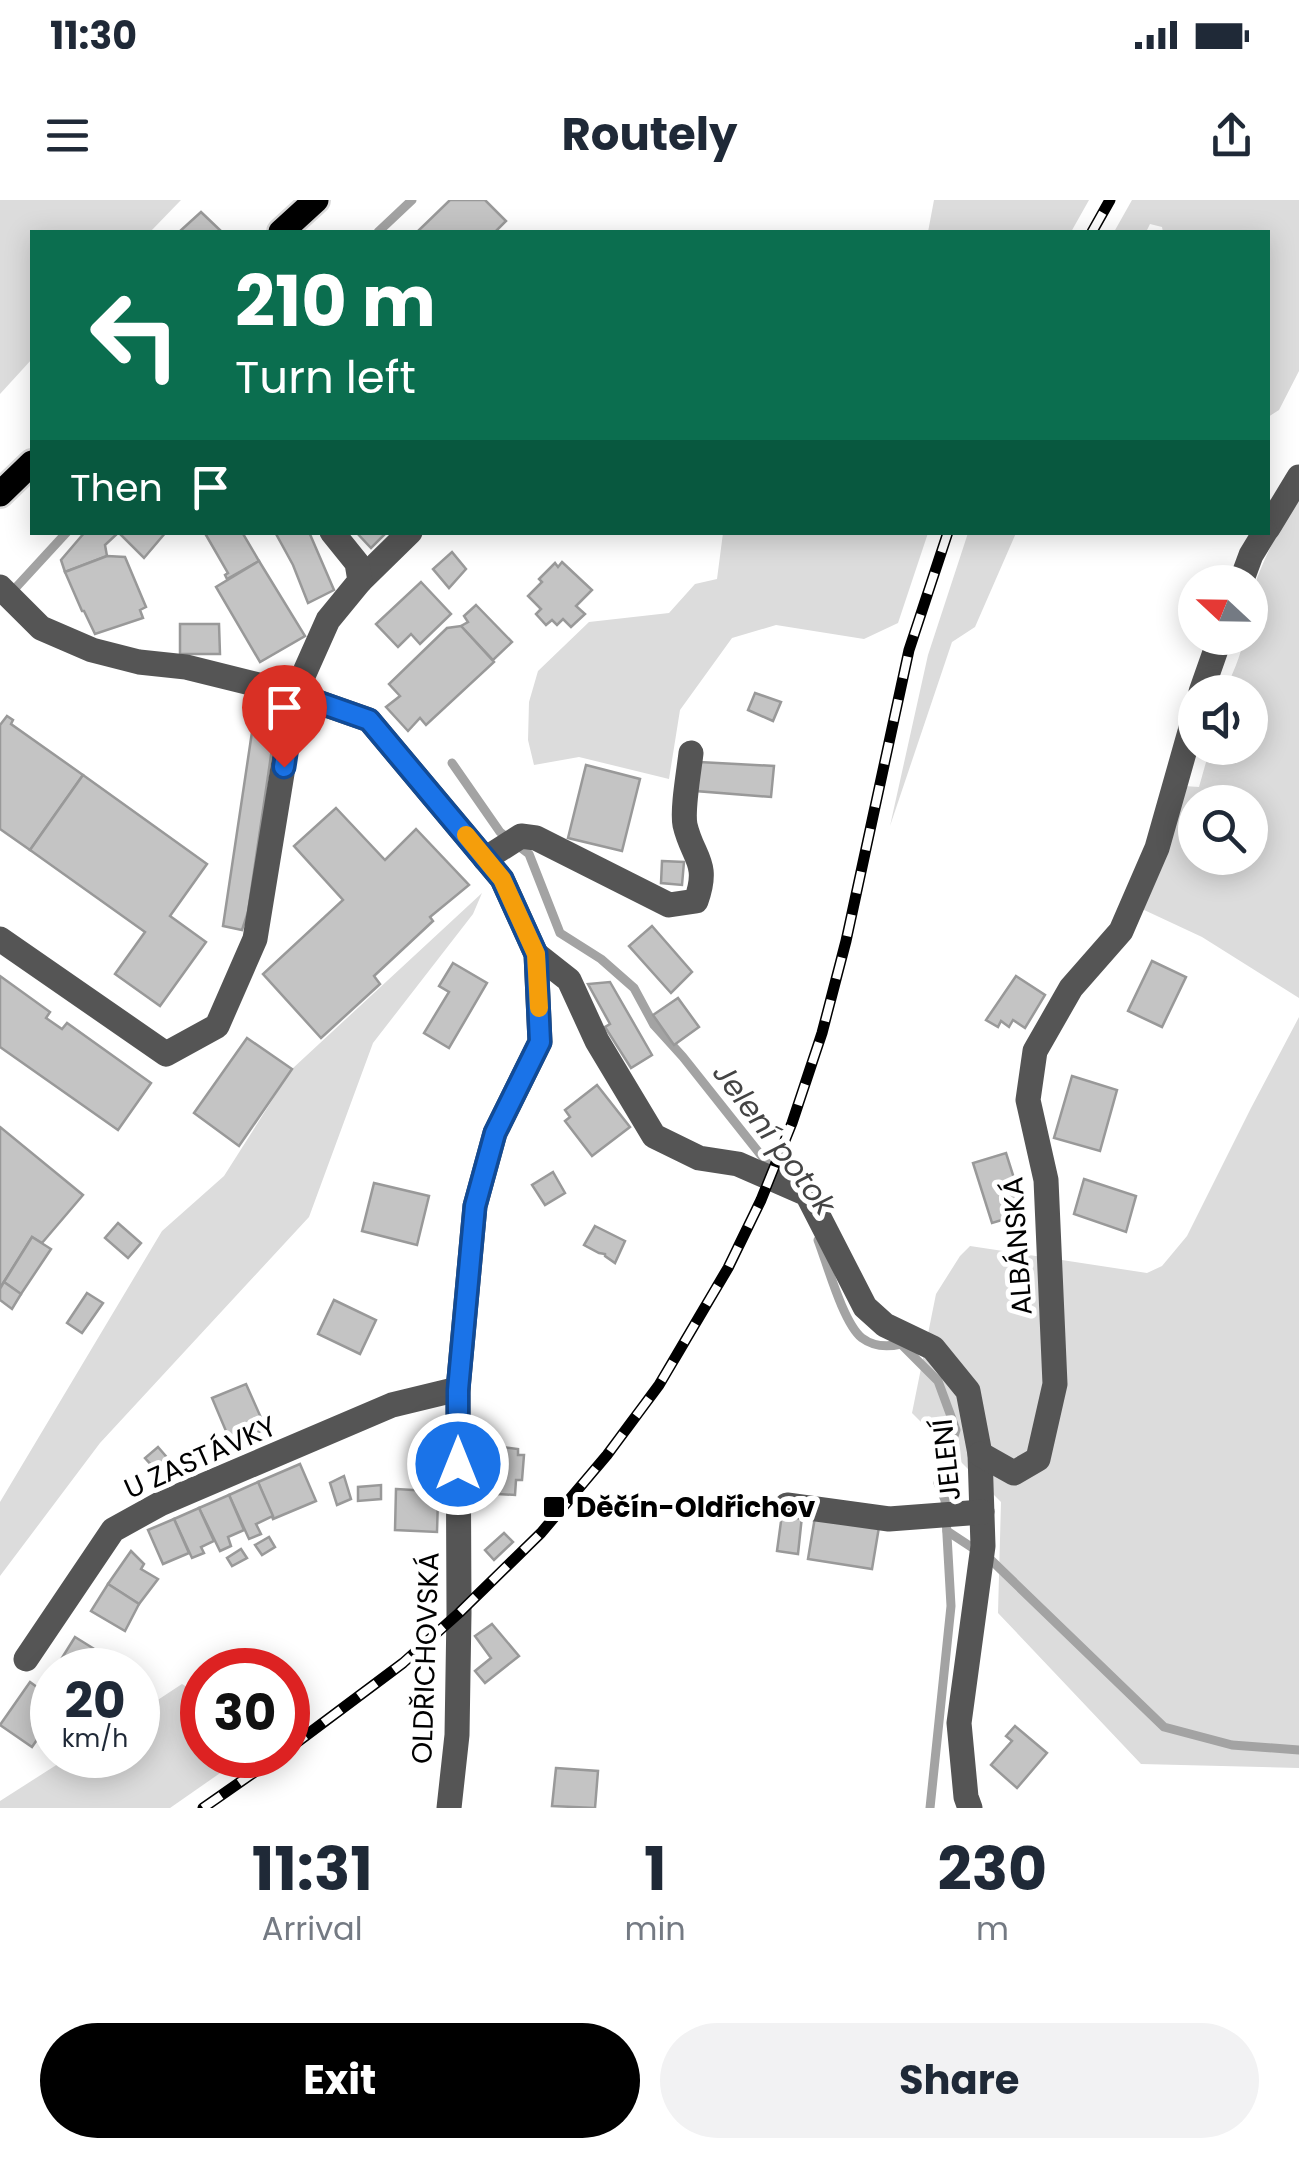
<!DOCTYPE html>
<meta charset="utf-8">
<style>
body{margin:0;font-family:Poppins,sans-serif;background:#f2f2f3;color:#1f2937;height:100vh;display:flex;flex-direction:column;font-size:38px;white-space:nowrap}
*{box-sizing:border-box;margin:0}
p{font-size:32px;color:#747a83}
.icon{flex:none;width:55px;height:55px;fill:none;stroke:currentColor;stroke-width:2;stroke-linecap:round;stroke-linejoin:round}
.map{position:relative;height:1608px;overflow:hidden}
.sheet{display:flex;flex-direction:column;background:#fff;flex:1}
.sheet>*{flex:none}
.hud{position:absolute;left:30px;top:30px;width:1240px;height:305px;border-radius:0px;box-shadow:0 5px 25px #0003;background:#0b6e4f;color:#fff;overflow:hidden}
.needle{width:65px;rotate:292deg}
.buttons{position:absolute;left:1178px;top:365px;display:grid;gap:20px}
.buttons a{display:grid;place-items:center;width:90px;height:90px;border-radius:50%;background:#fff;box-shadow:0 5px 25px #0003;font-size:50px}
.speed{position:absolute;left:30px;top:1448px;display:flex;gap:20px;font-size:50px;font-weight:700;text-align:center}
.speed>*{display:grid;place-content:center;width:130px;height:130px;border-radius:50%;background:#fff;box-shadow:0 5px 25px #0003;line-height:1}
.speed small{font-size:25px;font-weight:400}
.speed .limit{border:15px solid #d22;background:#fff;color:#111}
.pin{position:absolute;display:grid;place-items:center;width:85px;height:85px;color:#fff;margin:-102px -42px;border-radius:50% 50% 50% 0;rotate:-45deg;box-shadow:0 0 10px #0007}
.pin .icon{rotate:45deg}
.me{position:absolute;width:110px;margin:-55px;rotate:0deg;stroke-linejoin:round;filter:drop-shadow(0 0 8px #0008)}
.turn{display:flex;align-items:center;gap:35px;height:210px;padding:0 40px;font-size:45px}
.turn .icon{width:130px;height:130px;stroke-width:2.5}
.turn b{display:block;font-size:70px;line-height:85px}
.then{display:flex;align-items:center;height:95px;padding:0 40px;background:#0003;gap:20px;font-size:38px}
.eta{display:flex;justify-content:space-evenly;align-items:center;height:170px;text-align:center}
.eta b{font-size:60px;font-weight:700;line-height:70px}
.primary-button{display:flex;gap:20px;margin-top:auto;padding:20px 40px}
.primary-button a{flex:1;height:115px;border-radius:60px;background:#000;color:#fff;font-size:40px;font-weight:700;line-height:115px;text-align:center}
.primary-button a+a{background:#f2f2f3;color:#1f2937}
.status{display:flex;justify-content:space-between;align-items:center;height:70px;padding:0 50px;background:#fff;direction:ltr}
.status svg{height:28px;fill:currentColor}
header{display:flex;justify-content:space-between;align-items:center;height:130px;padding:0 40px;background:#fff;font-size:45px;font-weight:700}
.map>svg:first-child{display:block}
.green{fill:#dcdcdc;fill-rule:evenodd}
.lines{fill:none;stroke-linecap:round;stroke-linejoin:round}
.stream{stroke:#a3a3a3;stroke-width:9}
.building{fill:#c4c4c4;stroke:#999;stroke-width:2.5}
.major-casing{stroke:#dbdbdb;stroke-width:30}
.minor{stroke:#555;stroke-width:25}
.major{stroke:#000;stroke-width:25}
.rail-casing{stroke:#000;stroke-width:11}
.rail{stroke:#fff;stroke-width:8;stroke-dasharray:22;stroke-linecap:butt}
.route-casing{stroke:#114b97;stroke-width:25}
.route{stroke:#1a73e8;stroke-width:18}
.slow{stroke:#f59e0b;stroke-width:18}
.poi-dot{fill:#000;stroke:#fff;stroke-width:4}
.labels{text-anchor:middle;stroke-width:10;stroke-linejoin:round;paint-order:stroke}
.street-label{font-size:28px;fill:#000;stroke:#fff}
.poi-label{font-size:28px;font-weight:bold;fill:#000;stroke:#fff;text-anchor:start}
.water-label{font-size:30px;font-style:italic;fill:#444;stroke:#fff}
</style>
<div class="status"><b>11:30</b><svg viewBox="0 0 49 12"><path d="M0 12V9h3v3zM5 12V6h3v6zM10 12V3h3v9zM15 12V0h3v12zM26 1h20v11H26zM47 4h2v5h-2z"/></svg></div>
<header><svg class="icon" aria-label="menu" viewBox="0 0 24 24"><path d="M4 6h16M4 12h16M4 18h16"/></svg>Routely<svg class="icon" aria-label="share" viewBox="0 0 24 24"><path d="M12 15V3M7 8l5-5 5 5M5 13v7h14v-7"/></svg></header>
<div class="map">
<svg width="1299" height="1608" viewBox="0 0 1299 1608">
<rect width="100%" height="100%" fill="#fff"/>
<!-- green -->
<g class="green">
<path d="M0 0H181L150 32H32V159L0 194Z"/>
<path d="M934 0H1089L1071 32H928Z"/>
<path d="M1132 0H1299V171L1279 210 1268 217V32H1163L1162 27 1150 24 1146 32H1114Z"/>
<path d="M1299 296V798L1202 737 1142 709 1184 586 1199 587 1210 548H1250V492H1225C1231 475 1242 456 1243 438H1250C1250 427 1249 416 1250 405 1253 376 1283 321 1299 296ZM1195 602H1250V658H1195Z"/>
<path d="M723 333H928L898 423 864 439 776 425 732 438 680 510 669 579 579 557 534 565 528 540 529 502 538 471 589 422 669 413 695 384 717 379Z"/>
<path d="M968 333H1016L975 427 952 442 890 626 928 455Z"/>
<path d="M482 693 473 714 373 843 309 1017 100 1243 0 1376V1302L162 1031 224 976 292 869Z"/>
<path d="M1299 817V1568L1141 1564 998 1413 1001 1302 912 1213 936 1094 960 1056 970 1046 1147 1073 1162 1066 1187 1036 1251 908Z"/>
<path d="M182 1484 202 1496V1555H246L170 1608H0V1601L72 1555H138V1513Z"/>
</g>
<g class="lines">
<!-- stream -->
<g class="stream">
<path d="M378 32 412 0"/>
<path d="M9 395 67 332"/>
<path d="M452 563 500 632 529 654 560 733 601 759 634 788 654 825 683 857 772 969"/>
<path d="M818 1040C827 1063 843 1123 862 1138 874 1147 888 1147 901 1144L938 1181 956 1230 938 1283 945 1300 951 1406 930 1608"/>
<path d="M947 1331 991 1360 1164 1527 1232 1545 1299 1550"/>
</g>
</g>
<!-- building -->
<g class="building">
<path d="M450 0H485L506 21 495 32H417Z"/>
<path d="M201 12 222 32H179Z"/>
<path d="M85 332 118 333 105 345 107 356 65 372 61 360Z"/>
<path d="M118 332H166L144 358Z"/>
<path d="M210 332H242L259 361 227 379 225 375 228 373 206 335Z"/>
<path d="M275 332H309L334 390 308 403 293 365Z"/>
<path d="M356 332H387L371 348Z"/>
<path d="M452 352 466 369 449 388 433 369Z"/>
<path d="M107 356 125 357 146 407 140 410 143 418 95 434 84 411H82L65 372Z"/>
<path d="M259 361 305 436 260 462 216 387Z"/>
<path d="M562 362 592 390 576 406 585 414 571 427 563 419 557 425 552 420 546 425 536 414 541 409 528 396 542 382 539 379 555 363 558 367Z"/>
<path d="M421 382 451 414 420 444 411 434 398 447 376 424Z"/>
<path d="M476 405 512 442 493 460 461 426 468 422 464 416Z"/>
<path d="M180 424H219L220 454H180Z"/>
<path d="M461 426 494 462 426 525 420 518 408 531 386 507 400 496 389 484 447 428Z"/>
<path d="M755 493 781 502 773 521 748 510Z"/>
<path d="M7 516 13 520 11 524 83 575 30 650 0 629V525Z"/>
<path d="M252 532 274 535 248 712 242 730 223 726Z"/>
<path d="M699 562 774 566 771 597 696 591Z"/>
<path d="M586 565 640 579 622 651 568 638Z"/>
<path d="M83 575 207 664 170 716 206 742 160 806 115 774 145 732 30 650Z"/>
<path d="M336 608 385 660 416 629 469 685 430 717 433 721 374 776 380 784 321 838 263 774 343 700 294 646Z"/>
<path d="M662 661 684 662 682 685 661 683Z"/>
<path d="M652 726 692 772 671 793 629 746Z"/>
<path d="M1152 761 1186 777 1162 827 1128 811Z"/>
<path d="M453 763 487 783 449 848 424 833 449 792 439 786Z"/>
<path d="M0 776 50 812 46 818 62 829 67 823 151 883 118 930 0 847Z"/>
<path d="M1016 776 1045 795 1025 828 1013 820 1009 827 1001 821 998 827 986 820Z"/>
<path d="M610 782 652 855 631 868 605 827 610 824 588 784Z"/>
<path d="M678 798 699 827 674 845 653 815Z"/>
<path d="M247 838 292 869 239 946 194 913Z"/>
<path d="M1072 876 1117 890 1100 951 1054 938Z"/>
<path d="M597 885 630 927 592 956 565 921 570 917 565 910Z"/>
<path d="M0 927 83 995 42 1043 32 1037 0 1088Z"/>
<path d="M1006 953 1025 1013 992 1023 973 963Z"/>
<path d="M553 972 565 993 545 1005 532 985Z"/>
<path d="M1084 979 1136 996 1126 1032 1074 1014Z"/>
<path d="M374 983 429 996 417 1045 362 1031Z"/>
<path d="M118 1023 141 1043 128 1058 105 1038Z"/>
<path d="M595 1026 625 1041 615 1063 605 1056V1054L599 1053 584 1045Z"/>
<path d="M32 1037 51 1049 21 1094 4 1082Z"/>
<path d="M4 1082 21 1094 12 1109 0 1100V1089Z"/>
<path d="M87 1093 103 1103 82 1133 67 1123Z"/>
<path d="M334 1100 376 1120 360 1154 318 1134Z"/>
<path d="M246 1184 266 1229 231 1243 212 1198Z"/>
<path d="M483 1245 518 1249V1255H524L522 1280H516L515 1295 480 1293Z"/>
<path d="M158 1247 176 1268 164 1279 145 1258Z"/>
<path d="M300 1264 316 1301 273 1319 258 1282Z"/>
<path d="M344 1276 351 1299 337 1305 330 1283Z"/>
<path d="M258 1282 273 1316 256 1324 261 1334 249 1339 229 1295Z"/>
<path d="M381 1285V1299L358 1301V1287Z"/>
<path d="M396 1289 430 1291V1298H438L437 1332 395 1330Z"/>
<path d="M229 1295 244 1330 228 1337 231 1346 220 1351 199 1308Z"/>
<path d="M199 1308 214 1341 201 1347 204 1353 192 1358 174 1319Z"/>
<path d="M782 1314 802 1316 798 1354 777 1351Z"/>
<path d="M815 1317 879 1327 872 1369 808 1359Z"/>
<path d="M174 1319 189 1353 163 1364 148 1330Z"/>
<path d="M504 1333 513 1342 494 1360 485 1350Z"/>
<path d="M269 1337 275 1347 262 1355 255 1345Z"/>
<path d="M241 1349 247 1358 232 1366 227 1358Z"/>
<path d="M131 1351 144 1364 141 1369 158 1379 139 1404 108 1384Z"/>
<path d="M108 1384 139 1404 125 1431 91 1411Z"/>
<path d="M492 1424 519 1456 485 1483 475 1471 491 1458 475 1436Z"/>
<path d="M75 1437 104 1455 101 1459 110 1465 107 1470 55 1469Z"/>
<path d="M30 1482 52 1498V1518L32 1547 0 1525Z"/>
<path d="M1015 1526 1047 1553 1017 1588 991 1565 1012 1541 1006 1536Z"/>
<path d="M556 1568 598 1571 595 1608 552 1606Z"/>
</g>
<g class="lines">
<!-- major casing -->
<g class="major-casing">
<g id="major">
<path d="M281 32 316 0"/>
<path d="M0 294 32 263"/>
</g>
</g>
<!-- minor -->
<g class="minor">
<path d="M1268 328 1299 277"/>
<path d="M360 381 410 332"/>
<path d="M1241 382 1251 355 1265 332"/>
<path d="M0 387 41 428 92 450 139 462 186 467 295 494 369 520 502 679 536 754 540 842 495 933 475 1006 458 1189 459 1413 457 1535 449 1608"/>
<path d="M1201 492 1220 438"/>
<path d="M485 659 521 636 536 638 669 705 696 701C710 662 693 659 685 625 682 609 689 571 691 553"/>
<path d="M0 739 166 854 217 826 255 739 295 494 328 420 360 381 357 363 332 332"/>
<path d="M536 754 569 780 597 841 654 936 699 958 738 964 807 994 865 1107 885 1125 933 1148 968 1191 980 1254 983 1346 959 1523 966 1597 970 1608"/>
<path d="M980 1254 1014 1273 1038 1259 1055 1184 1046 980 1028 900 1035 851 1071 788 1121 731 1157 648 1195 514"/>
<path d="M787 1305 889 1319 982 1312"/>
<path d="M26 1459 113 1330 160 1304 392 1205 458 1189"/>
</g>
<!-- major -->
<use href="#major" class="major"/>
<!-- rail casing -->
<g class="rail-casing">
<g id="rail">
<path d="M1092 32 1110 0"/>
<path d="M288 1549 403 1463 459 1413 541 1333 607 1255 659 1185 728 1068 761 1000 792 923 822 833 846 741 909 450 948 332"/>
<path d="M203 1608 279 1555"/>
</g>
</g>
<!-- rail -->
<use href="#rail" class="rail"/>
</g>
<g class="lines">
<!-- route casing -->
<g class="route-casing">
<path id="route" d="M284 567 295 494 369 520 502 679 536 754 540 842 495 933 475 1006 458 1190V1264"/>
</g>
<!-- route -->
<use href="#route" class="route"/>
<!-- slow -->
<path class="slow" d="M466 635 502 679 536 754 539 808"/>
</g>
<!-- markers -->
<rect class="poi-dot" x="542" y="1295" width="24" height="24" rx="5"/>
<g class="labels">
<!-- street labels -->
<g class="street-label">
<text transform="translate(1017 1046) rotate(-94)" y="10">ALBÁNSKÁ</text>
<text transform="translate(200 1257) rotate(-24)" y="10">U ZASTÁVKY</text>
<text transform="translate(946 1260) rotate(-96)" y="10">JELENÍ</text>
<text transform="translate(425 1458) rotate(-88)" y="10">OLDŘICHOVSKÁ</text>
</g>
<!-- poi labels -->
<g class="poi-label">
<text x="576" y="1317">Děčín-Oldřichov</text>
</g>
<!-- water labels -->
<g class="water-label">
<text transform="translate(774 939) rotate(53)" y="10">Jelení potok</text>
</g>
</g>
</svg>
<div class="buttons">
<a><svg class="needle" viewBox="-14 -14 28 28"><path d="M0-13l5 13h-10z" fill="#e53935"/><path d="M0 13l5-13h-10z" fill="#747a83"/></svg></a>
<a><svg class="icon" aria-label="sound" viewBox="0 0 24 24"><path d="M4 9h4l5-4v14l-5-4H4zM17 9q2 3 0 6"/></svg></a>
<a><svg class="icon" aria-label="search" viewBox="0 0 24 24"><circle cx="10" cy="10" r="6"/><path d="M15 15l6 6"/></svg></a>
</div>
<div class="speed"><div>20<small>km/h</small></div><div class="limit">30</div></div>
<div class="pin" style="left:284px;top:567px;background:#d93025"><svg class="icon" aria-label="arrive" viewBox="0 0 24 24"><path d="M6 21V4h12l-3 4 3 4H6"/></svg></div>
<svg class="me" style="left:458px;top:1264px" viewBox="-20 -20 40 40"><circle r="17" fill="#1a73e8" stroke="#fff" stroke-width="3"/><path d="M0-11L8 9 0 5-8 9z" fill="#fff"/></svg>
<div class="hud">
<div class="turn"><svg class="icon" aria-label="left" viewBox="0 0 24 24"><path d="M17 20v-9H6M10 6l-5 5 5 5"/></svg><div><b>210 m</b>Turn left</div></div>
<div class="then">Then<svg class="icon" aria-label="arrive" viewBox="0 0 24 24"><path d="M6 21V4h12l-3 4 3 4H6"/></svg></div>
</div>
</div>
<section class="sheet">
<div class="eta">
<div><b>11:31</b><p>Arrival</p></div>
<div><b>1</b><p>min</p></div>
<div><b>230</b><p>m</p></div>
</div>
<div class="primary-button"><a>Exit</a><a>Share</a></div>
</section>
